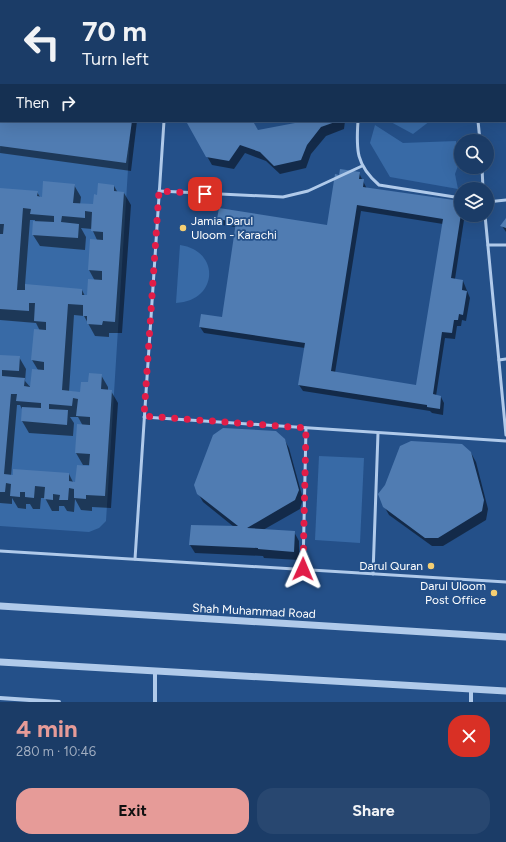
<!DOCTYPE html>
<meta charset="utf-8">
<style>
body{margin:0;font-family:Figtree,sans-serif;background:#284770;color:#f1f3f6;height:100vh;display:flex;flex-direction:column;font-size:15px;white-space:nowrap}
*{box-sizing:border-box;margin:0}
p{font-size:13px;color:#a0adc0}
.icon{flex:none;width:22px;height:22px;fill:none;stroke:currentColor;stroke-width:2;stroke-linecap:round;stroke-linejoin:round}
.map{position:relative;height:702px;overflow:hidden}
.details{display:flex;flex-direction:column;background:#1b3c67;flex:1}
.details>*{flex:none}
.banner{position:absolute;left:0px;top:0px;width:506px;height:122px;box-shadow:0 4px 16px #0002,0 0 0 1px #39567b;background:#1b3c67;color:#f1f3f6;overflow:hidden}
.tools{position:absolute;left:454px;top:134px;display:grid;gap:8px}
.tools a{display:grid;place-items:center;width:40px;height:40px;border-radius:50%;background:#1b3c67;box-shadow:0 4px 16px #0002,0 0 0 1px #39567b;font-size:20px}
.pin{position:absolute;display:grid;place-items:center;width:34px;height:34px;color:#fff;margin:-17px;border-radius:8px;box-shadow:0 2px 6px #0006}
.me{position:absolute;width:44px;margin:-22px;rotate:1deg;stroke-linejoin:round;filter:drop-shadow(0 0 3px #0008)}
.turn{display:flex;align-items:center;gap:14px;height:84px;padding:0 16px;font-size:18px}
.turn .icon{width:52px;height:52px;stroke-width:2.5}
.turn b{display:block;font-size:28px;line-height:34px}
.then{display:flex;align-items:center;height:38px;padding:0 16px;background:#0003;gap:8px;font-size:15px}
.round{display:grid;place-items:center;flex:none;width:42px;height:42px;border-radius:16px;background:#284770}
.headline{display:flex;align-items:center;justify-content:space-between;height:68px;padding:0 16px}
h1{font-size:24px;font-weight:700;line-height:30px;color:#e69b98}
.primary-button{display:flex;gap:8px;margin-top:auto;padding:8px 16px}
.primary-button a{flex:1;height:46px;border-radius:16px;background:#e69b98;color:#111;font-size:16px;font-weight:700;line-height:46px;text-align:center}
.primary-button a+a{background:#284770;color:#f1f3f6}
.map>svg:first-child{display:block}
.green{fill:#386aa6}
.shadow{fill:#0007;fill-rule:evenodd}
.building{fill:#507cb2;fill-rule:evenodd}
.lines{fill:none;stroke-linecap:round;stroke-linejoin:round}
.service{stroke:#b0caea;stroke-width:3}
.minor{stroke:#b0caea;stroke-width:4}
.tertiary{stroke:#b0caea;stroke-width:7}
.route{stroke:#e11d48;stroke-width:7;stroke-dasharray:0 12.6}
.poi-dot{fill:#f5cf73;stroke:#245089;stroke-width:1.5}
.labels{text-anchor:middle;stroke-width:3.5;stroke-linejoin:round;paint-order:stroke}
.poi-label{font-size:12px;fill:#fff;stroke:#245089;text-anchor:end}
.street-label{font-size:12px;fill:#fff;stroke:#245089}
</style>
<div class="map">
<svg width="506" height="702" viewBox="0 0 506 702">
<rect width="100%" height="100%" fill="#245089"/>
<!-- green -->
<g class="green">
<path d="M0 8 1 121H131L106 521 99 528 89 532 0 526Z"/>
<path d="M389 121H430L413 134Z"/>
<path d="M375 125 403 143 456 141 459 163 455 174 458 189 390 177 370 143Z"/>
<path d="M180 245C221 251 218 301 176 303Z"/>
<path d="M319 456 364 458 360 543 315 540Z"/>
</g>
<!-- shadow -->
<g class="shadow">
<path d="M1 90V121H137L131 171 0 153Z"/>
<path d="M189 121H253L258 131 296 124V121H345L344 129 326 136 311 154 306 168 280 174 266 161 245 153 234 169 212 165 188 123Z"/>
<path d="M359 173 367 189 461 202V215H473V221L464 220 455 279 463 281 470 298 466 321 462 320 461 326H457L455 339 445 338 436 396 441 397 444 403 443 415 432 413 430 411 303 391 299 385 305 348 204 333 200 327 223 318 236 227 222 225 218 219 328 226ZM361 211 443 224 417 386 335 373Z"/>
<path d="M74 185 81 197 80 205 94 206 98 196 114 186 118 193H124L131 205 122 333H109V337L95 336 84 316 74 315 69 392 81 393 89 383 101 375 108 387V390L111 391 118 403 111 508 92 507V511L81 510 75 499 74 512 67 511 64 506H59V511H52L45 498H41L40 509H33L30 504H26V509L18 508 12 498V504L0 503V356L19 357 26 369 25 381 31 388 38 370 32 360 35 330 40 331 36 323 0 320V189L37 192 40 197 43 198ZM30 220H35L33 235 40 246 85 250 86 237 81 228 92 229 97 240H91L89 270 95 281 88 296H85L82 290 25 285ZM17 405H20L23 411 22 421 29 433 73 436 74 423 70 417H78L83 426 76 453 83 465H90L76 483 73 482 69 474 11 476Z"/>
<path d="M506 219V232L502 226Z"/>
<path d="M284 439 289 448 303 499 300 509 263 530 294 532 299 541V560L264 558 263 556 195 553 190 545 234 527 203 502 198 493Z"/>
<path d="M471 453 476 462 488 509 486 520 443 546H432L389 515 384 506Z"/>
</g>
<!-- building -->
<g class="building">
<path d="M0 121H132L126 163 0 146Z"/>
<path d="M188 121H253L258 130 295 123V121H338L321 127 307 145 301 160 274 166 260 152 240 145 229 161 206 157 187 123Z"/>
<path d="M340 169 360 172 359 179H364L363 187 461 201V214L451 278 463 280 462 290 467 291 463 315 459 314 458 320H454L452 333 442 332 433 394 441 396 440 409 427 407V405L298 385 305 343 199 327 201 314 222 317 236 222 217 219 219 208 327 225 335 174 339 175ZM357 205 443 219 416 385 331 371Z"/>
<path d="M43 181 75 184 73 203 93 204 94 194 97 195 98 183 114 185V191L124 192 115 322 103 321 102 325 87 324V316H83V305L68 304 62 390 80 392 81 382H88L89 373 102 374 101 389 112 390 105 496 86 495V499L74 498V489L69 488 68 500H59L60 495 53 494V500L44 499 45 487 35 486 34 498 25 497V492H20V497L10 496 11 484 6 483 5 492H0V355L20 356 19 371 2 370V376L25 378 24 386 30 387 32 369 44 370V362L31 360 34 329 46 330V322L34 321 35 303H29V311L0 309V234H3L4 224H0V188L38 191 37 196 42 197ZM23 208 31 209 30 214 54 216V222L33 221 32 235 78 238 79 224 61 222 62 216 85 218V211L92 212 91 231 103 232V240L90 239 88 270 102 271V280L88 279 87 295H82V289L25 284V290H17ZM11 394H17L16 401 41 403V408L22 407 21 421 67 425 68 410 49 409V404L72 406 73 398 78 399 76 416 90 417V425L77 424 75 453 90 454 89 466 77 465 75 482 69 481V473L13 469V475L4 474Z"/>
<path d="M506 218V228L500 226Z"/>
<path d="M223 428 276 431 285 439 299 490 295 500 247 528 295 531 294 552 258 549V548L189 545 191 525 238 526 197 494 194 485 213 435Z"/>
<path d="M411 441 462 444 471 452 484 500 482 511 438 538H425L383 507 378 494 385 485 400 446Z"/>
</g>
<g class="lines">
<!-- service -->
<g class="service">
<path d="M211 0 225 1"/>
<path d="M470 0V1"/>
<path d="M171 1V0"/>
<path d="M505 20 506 21"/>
<path d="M358 121C356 150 356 165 379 185L461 198"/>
<path d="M478 121 480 141"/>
<path d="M482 167 483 189"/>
<path d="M159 191 283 197 308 191 362 166"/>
<path d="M487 202 506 200"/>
<path d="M485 215 506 435"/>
<path d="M488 245H506"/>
<path d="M499 360 506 359"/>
<path d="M144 417 506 441"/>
<path d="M0 551 506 582"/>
<path d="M135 559 164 121"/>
<path d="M303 569 306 428"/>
<path d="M373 574 378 433"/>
</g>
<!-- minor -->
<g class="minor">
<path d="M155 671V702"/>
<path d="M0 698 59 702"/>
<path d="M471 702V689"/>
</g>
<!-- tertiary -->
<g class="tertiary">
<path d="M0 606 506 637"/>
<path d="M0 662 506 691"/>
</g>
</g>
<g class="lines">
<!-- route -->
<path class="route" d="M205 194 159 191 144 416 306 428 303 569"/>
</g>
<!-- markers -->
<g class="poi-dot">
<circle cx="183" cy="228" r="4"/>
<circle cx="431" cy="566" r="4"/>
<circle cx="494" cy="593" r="4"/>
</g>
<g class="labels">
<!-- poi labels -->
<g class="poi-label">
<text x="191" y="225" text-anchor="start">Jamia Darul<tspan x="191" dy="14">Uloom - Karachi</tspan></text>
<text x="423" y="570">Darul Quran</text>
<text x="486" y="590">Darul Uloom<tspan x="486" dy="14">Post Office</tspan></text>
</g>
<!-- street labels -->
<g class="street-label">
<text transform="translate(254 611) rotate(3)" y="4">Shah Muhammad Road</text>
</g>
</g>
</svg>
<div class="tools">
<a><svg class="icon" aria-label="search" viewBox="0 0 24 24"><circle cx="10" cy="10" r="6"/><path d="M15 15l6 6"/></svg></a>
<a><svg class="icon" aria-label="layers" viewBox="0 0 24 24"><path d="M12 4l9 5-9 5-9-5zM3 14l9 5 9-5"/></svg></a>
</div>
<div class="pin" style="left:205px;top:194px;background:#d93025"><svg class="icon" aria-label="arrive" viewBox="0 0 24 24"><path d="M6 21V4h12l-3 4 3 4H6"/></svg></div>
<svg class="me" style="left:303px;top:569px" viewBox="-20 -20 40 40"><path d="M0-17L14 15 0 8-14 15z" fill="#e11d48" stroke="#fff" stroke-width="4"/></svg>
<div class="banner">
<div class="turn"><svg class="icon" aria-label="left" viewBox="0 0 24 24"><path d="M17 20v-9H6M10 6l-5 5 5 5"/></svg><div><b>70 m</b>Turn left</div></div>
<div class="then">Then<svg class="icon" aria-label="right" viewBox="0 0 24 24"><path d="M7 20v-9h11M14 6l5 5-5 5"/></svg></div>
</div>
</div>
<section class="details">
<div class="headline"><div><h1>4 min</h1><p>280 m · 10:46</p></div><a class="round" style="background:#d93025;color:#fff"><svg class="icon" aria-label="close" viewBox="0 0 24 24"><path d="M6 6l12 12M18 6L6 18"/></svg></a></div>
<div class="primary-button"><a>Exit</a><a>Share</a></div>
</section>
